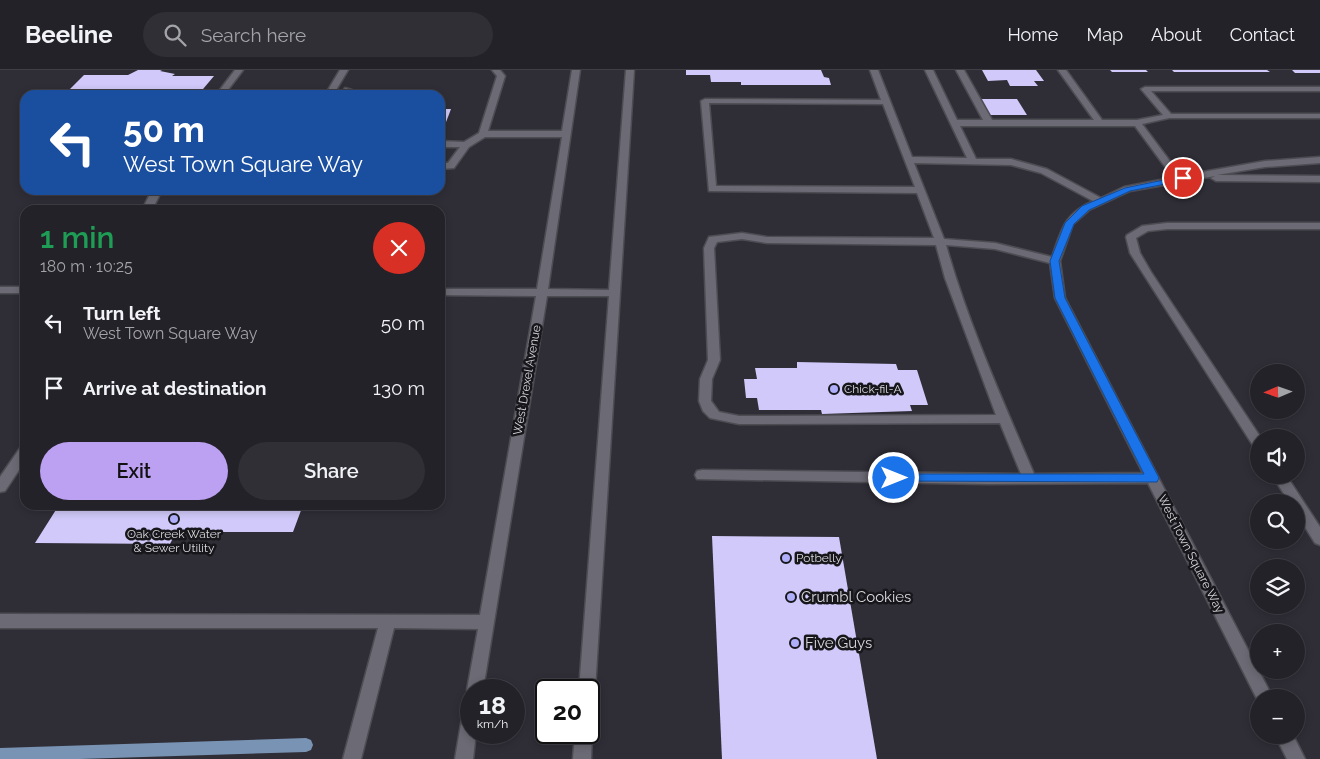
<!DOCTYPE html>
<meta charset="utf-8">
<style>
body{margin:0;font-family:Raleway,sans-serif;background:#2f2f35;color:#f1f3f6;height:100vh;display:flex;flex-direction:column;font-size:19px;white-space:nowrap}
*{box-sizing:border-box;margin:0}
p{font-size:16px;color:#a3a4a8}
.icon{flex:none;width:28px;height:28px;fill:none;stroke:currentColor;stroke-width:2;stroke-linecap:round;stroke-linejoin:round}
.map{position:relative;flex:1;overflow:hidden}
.sheet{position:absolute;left:20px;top:135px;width:425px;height:305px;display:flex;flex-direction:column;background:#232229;border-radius:15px;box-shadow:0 2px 8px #0003,0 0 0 1px #403f46}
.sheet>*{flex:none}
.top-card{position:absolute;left:20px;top:20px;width:425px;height:105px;border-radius:15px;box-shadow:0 2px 8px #0003,0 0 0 1px #403f46;background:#1a4fa0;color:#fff;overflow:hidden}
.needle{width:32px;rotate:268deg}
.tools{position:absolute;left:1250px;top:294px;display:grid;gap:10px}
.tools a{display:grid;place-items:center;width:55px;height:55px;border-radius:50%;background:#232229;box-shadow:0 2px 8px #0003,0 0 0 1px #403f46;font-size:25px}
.speed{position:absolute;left:460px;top:609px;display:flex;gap:10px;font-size:25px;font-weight:700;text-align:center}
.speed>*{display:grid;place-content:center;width:65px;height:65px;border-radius:50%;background:#232229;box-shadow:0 2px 8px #0003,0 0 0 1px #403f46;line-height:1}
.speed small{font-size:12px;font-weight:400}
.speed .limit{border:2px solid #111;border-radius:8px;background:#fff;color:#111}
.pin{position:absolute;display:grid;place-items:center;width:42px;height:42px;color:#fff;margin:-21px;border:2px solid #fff;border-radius:50%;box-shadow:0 1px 5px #0007}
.me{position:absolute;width:55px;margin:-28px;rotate:90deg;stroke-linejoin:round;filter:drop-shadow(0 0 4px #0008)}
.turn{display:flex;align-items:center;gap:18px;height:105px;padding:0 20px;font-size:22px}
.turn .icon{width:65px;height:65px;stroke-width:2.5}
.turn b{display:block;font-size:35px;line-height:42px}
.round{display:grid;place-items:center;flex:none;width:52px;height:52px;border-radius:26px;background:#2f2f35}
.head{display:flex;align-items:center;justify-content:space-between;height:85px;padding:0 20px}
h1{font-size:30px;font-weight:600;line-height:38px;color:#1e9e55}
.cta{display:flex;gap:10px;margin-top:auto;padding:10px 20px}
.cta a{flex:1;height:58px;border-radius:30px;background:#bca0f2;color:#111;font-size:20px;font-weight:600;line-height:58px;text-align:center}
.cta a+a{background:#2f2f35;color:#f1f3f6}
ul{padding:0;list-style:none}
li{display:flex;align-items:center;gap:15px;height:65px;padding:0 20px}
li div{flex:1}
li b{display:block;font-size:19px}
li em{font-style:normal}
header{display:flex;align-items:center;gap:30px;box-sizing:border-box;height:70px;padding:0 25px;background:#232229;border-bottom:1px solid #403f46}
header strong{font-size:24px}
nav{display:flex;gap:28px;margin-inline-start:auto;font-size:18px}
.search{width:350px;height:45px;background:#2f2f35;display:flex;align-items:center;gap:12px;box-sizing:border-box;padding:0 18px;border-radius:28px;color:#a3a4a8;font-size:19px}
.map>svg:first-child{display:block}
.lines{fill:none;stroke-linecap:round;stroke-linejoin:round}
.stream{fill:#7993b4;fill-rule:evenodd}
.building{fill:#d0c9f9}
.minor-casing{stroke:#4d4c53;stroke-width:3}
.minor{fill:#6c6b75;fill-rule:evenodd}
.route{fill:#1a73e8;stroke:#114b97}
.poi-dot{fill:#afaefa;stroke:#17171b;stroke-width:2}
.labels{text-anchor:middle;stroke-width:5;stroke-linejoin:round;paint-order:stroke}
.street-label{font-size:12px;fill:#d8d8dd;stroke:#17171b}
.poi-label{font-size:12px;fill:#d8d8dd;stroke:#17171b;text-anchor:start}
.near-poi-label{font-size:15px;fill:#d8d8dd;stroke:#17171b;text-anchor:start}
</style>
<header>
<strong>Beeline</strong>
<div class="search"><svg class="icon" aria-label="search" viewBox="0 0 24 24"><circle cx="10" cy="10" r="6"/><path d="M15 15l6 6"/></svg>Search here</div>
<nav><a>Home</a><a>Map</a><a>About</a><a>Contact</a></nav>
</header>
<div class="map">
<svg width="1320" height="689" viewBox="0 0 1320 689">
<rect width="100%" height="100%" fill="#2f2e37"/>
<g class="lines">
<!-- stream -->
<path class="stream" d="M306 668 311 670 313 675 311 680 306 682 80 689H0V678Z"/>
</g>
<!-- building -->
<g class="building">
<path d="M138 0H162L160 1 175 4 172 6H214L198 25H64L84 5H128Z"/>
<path d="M686 0H821L824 7 829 8 831 15H741V12H711L710 5H686Z"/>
<path d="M982 0H1036L1044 11H1034L1038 16H1010L1007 10 988 11Z"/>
<path d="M1110 0H1146L1148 2H1112Z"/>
<path d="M1172 0H1267L1270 2H1174Z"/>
<path d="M1292 0H1320V3H1295Z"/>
<path d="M976 29H1017L1027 45H985Z"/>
<path d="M440 39H451L440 68Z"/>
<path d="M797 292 896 294 898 300H917L928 335H910L912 341 822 344 821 340H759L757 328H746L744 309H757L755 298H797Z"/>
<path d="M59 435H303L293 462H176L170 474 35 473Z"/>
<path d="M712 466 839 467 877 689H722Z"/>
</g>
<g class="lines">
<!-- minor casing -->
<g class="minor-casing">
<g id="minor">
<path d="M235 0H243L224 25H216Z"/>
<path d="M340 0H348L333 25H325Z"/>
<path d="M492 0H500L505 6 488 61H562L572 0H580L548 219 609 220 626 0H634L595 620 593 625 589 627V620H579L609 226H547L483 620H471V626L467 620 478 559 394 558 361 689H343L378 558H0V544L480 545 536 226 440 225V219H537L562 67H485L469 77 454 98 440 99V93H448L460 77H440V71L464 72 479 63 497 6Z"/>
<path d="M870 0H878L912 87 967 88 925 0H933L957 50H983L956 0H964L992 50H1094L1058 0H1066L1102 50H1137L1163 45 1141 19 1145 17H1320V21H1151L1171 44H1320V48H1169L1142 54 1172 94 1185 105 1265 91 1320 87V93L1265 97 1217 105 1320 106V112L1216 111 1211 108 1215 106 1130 121 1089 140 1073 154 1060 191 1065 228 1273 628H1259V633L1148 413 987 414 697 409 695 405 697 401 702 400 1021 404 1000 353 739 354 710 348 703 341 699 331 700 309 708 290 704 178 709 167 742 163 767 167 934 168 917 123 709 121 701 31 705 29 881 30ZM709 33 883 34 915 117 716 116ZM960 56H1135L1166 98 1176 107 1124 117 1101 128 1047 99 1011 89H976ZM914 93 1011 95 1041 103 1093 131C1064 144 1062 159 1052 187L995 173 944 169ZM742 169 767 173 936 175 945 208 996 345 739 346 719 342 711 331 712 309 720 290 714 178 717 172ZM946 175 995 179 1050 193 1055 228 1143 403 1034 404C1002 329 968 253 946 175Z"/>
<path d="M345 18 352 20 349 25H341Z"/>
<path d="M152 120H162L152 140H142Z"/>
<path d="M1167 153H1320V159H1167L1148 161 1136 168 1140 183 1151 202 1261 368H1259V379L1254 377 1130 183 1126 167 1127 165 1142 156Z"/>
<rect x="0" y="217" width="25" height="6"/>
<path d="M25 376V391L5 421 0 422V407L20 378Z"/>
<path d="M1272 405H1286L1320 457V475L1315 473 1296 443V432H1289Z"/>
<path d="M471 634V662H476L473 689H455L463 642 465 637Z"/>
<path d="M589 656 592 662 591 689H573L575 662H589Z"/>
<path d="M1275 665H1293L1305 689H1287Z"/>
</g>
</g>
<!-- minor -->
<use href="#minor" class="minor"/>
</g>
<!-- route -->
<path class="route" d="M1183 106H1186V110L1130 121 1089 140 1074 154 1059 191 1065 228 1159 408 1157 412 890 411 888 408 890 405 894 404H1144L1055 228 1050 191 1065 153 1082 136 1125 118Z"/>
<!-- markers -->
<g class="poi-dot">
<circle cx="834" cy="319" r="5"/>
<circle cx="174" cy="449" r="5"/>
<circle cx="786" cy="488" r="5"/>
<circle cx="791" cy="527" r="5"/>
<circle cx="795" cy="573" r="5"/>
</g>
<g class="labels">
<!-- street labels -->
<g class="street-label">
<text transform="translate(527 310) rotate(-80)" y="4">West Drexel Avenue</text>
<text transform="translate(1191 484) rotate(63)" y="4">West Town Square Way</text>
</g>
<!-- poi labels -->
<g class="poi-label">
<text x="844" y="323">Chick-fil-A</text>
<text x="174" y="468" text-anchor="middle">Oak Creek Water<tspan x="174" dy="14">&amp; Sewer Utility</tspan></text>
<text x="796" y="492">Potbelly</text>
</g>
<!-- near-poi labels -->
<g class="near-poi-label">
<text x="801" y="532">Crumbl Cookies</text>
<text x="805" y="578">Five Guys</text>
</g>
</g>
</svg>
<div class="tools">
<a><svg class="needle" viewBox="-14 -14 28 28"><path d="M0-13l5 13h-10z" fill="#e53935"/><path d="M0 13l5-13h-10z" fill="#a3a4a8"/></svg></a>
<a><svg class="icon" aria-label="sound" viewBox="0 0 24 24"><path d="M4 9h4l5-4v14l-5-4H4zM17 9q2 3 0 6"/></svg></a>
<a><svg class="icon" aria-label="search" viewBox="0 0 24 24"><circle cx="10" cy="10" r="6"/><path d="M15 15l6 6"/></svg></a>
<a><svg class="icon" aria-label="layers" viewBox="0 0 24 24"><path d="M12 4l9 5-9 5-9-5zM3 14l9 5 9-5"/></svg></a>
<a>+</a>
<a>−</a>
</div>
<div class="speed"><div>18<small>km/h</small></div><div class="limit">20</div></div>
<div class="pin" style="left:1183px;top:108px;background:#d93025"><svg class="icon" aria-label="arrive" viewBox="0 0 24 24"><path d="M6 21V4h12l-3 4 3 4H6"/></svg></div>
<svg class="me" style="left:894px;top:408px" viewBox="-20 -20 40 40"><circle r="17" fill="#1a73e8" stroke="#fff" stroke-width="3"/><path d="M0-11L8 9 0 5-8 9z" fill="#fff"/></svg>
<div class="top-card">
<div class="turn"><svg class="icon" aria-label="left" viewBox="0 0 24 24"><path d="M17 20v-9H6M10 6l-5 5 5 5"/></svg><div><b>50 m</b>West Town Square Way</div></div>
</div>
<section class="sheet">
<div class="head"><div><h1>1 min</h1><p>180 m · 10:25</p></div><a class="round" style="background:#d93025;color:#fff"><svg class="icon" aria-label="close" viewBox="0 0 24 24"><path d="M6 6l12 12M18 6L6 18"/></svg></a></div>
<ul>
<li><svg class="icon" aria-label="left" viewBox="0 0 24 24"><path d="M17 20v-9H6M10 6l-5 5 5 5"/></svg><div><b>Turn left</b><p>West Town Square Way</p></div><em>50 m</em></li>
<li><svg class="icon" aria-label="arrive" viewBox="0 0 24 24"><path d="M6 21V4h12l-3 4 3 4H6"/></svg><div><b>Arrive at destination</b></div><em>130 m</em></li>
</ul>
<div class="cta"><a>Exit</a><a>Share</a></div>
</section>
</div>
